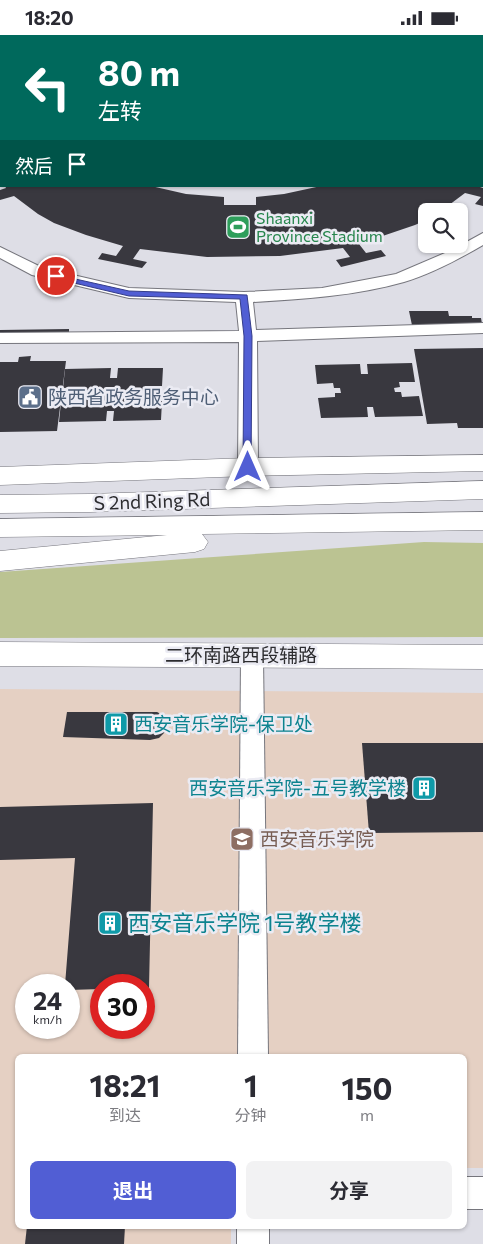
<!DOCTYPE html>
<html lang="zh">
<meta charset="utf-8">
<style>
body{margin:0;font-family:Commissioner,"Noto Sans SC",sans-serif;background:#f2f2f3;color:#2b2b33;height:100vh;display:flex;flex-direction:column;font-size:19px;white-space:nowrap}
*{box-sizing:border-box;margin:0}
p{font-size:16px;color:#7c7c81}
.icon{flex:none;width:28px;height:28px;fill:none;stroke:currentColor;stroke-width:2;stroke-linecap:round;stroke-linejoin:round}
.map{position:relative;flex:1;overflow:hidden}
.panel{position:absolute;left:15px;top:1019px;width:452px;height:175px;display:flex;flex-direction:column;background:#fff;border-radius:8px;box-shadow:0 1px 4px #0004}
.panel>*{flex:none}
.banner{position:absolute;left:0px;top:0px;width:484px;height:152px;box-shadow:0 1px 4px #0004;background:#00695c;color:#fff;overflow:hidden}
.tools{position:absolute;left:418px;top:168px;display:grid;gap:10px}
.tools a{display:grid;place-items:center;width:50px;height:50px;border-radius:8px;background:#fff;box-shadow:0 1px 4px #0004;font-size:25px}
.speed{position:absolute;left:15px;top:939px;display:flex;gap:10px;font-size:25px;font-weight:700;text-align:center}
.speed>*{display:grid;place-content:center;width:65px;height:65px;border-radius:50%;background:#fff;box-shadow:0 1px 4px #0004;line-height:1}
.speed small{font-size:12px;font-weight:400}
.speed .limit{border:8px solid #d22;background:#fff;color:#111}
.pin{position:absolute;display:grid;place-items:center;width:42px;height:42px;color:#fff;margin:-21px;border:2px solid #fff;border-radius:50%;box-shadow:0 1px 5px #0007}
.me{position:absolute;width:55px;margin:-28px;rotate:0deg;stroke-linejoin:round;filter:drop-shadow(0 0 4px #0008)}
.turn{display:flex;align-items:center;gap:18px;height:105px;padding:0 15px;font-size:22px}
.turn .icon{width:65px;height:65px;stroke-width:2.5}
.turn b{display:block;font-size:35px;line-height:42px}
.then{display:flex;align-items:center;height:48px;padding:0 15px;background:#0003;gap:10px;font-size:19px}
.eta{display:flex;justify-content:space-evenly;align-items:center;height:85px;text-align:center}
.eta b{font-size:30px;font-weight:700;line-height:35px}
.action{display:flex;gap:10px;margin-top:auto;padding:10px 15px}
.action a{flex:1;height:58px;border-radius:8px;background:#515ed4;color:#fff;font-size:20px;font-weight:700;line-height:58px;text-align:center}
.action a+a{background:#f2f2f3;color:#2b2b33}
.status{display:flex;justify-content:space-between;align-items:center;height:35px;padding:0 25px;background:#fff;direction:ltr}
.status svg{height:14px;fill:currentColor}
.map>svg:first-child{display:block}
.education{fill:#e5d0c3;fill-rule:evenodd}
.green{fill:#bbc392}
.building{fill:#39383f}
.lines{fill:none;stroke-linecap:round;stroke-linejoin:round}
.minor-casing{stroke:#76767d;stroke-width:2}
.secondary-casing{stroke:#76767d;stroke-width:1}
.trunk-casing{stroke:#76767d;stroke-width:1}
.minor{fill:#fff;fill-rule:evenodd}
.secondary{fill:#fff;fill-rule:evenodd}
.trunk{fill:#fff;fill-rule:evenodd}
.route{fill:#515ed4;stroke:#353d8a}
.labels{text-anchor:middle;stroke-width:5;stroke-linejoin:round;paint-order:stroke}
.far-leisure-label{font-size:16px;fill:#27864d;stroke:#ebebf3;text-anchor:start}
.service-label{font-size:19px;fill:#4e5e75;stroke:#ebebf3;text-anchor:start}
.street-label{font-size:19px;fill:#2c2c2f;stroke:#ebebf3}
.culture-label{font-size:19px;fill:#0d838f;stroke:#ebebf3;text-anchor:start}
.education-label{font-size:19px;fill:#785e54;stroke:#ebebf3;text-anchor:start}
.near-culture-label{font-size:22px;fill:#0d838f;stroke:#ebebf3;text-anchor:start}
</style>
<div class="status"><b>18:20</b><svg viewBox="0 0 49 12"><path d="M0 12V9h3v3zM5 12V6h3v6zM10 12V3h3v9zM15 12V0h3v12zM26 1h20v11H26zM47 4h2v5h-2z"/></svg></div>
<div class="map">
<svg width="483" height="1209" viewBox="0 0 483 1209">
<rect width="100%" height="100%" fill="#dedee6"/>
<!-- education -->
<path class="education" d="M0 654 483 658V1133H465V1021H18V1191H231V1209H0ZM26 950H69V992H26ZM101 950H144V992H101Z"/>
<!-- green -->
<g class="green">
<path d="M127 0H341V1H126Z"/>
<path d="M424 507 483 508V602L0 603V537Z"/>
</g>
<!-- building -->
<g class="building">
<path d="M5 151H151L186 159 224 162V170H256V162L284 159 321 151H477L483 153V171L475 169 481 162 465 158 441 176H426V185L415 190 359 209 366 218 381 215 386 221 341 232 336 225 350 222 343 213 280 221 207 222 140 214 133 224 147 227 142 233 98 224 102 218 116 221 123 211 86 200 54 188 38 179 14 161 0 165V155L6 153Z"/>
<path d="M409 276H448L449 281H472V283H481L483 294 413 295Z"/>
<path d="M69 294V298L0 299V295Z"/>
<path d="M483 313V393H458L457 388 427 389 414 314Z"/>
<path d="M31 321 30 326H66L57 396 0 397V327H18L19 322Z"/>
<path d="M412 328 415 347H399L400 352 394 353 395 357H401L402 362 419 361 423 381 375 382 373 372H367L368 382 321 383 318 363 335 362V358H341L340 353H334L333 348 317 349 315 330 360 329 361 339H368L367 329Z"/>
<path d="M111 333 110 343H117L118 333H163L162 351H145V356H139V361H145V366H162L161 385 113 386 114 376H107L106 386 59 387 61 367H78L79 362H84L85 357H79L80 352 63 353 65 334Z"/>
<path d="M67 677H157L167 682 166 696 159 703 150 705 63 702Z"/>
<path d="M362 708H483V797L369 798Z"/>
<path d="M153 768 149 953H144V950H101V954L69 955V950H65L75 823 0 825V772Z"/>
<path d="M27 1191H125L124 1209H25Z"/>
</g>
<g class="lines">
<!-- minor casing -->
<g class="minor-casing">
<g id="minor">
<path d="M483 198V210C459 224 431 239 404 247 355 261 303 264 253 267L256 295 483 288V298L257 306 258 432 255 437 248 439 241 437 238 432 239 307 0 308V298L239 296 236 267 129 263 32 240 0 223V212L43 233 129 253 244 257 322 253 396 239 452 215Z"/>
<path d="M252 612 260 614 263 621 268 1021H238L241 621 244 614Z"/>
<rect x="465" y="1142" width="18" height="32"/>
<rect x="237" y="1191" width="32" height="18"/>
</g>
</g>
<!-- secondary casing -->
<g class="secondary-casing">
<path id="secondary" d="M0 607 483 610V634L0 631Z"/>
</g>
<!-- trunk casing -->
<g class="trunk-casing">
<g id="trunk">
<path d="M483 420V436L248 441 0 450V432L248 423Z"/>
<path d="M483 446V464L90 477 0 478V460L90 459Z"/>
<path d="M483 477V495L202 499 208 507 204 514 195 517 0 536V516L167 500 0 502V484Z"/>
</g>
</g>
<!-- minor -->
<use href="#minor" class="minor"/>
<!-- secondary -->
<use href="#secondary" class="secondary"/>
<!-- trunk -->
<use href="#trunk" class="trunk"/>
</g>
<!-- route -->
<path class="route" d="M53 239 129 256 247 260 252 301 251 435 248 436 243 432 244 301 240 264 129 261 53 243Z"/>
<!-- icons -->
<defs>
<g id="stadium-square" transform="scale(1.25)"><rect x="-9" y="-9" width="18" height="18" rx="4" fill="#2e9e5b" stroke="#ebebf3"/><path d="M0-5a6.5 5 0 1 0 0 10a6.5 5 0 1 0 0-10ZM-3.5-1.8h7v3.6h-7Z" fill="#fff"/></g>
<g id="civic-square" transform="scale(1.25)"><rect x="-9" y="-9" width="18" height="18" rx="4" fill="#5c6f8a" stroke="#ebebf3"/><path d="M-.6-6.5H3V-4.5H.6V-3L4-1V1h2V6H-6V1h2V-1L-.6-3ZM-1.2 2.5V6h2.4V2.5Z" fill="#fff"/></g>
<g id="building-square" transform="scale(1.25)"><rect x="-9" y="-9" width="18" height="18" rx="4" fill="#0f9aa8" stroke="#ebebf3"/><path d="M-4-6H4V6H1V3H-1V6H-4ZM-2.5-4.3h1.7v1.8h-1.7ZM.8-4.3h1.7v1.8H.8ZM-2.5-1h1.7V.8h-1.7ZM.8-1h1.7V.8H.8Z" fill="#fff"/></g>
<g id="university-square" transform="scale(1.25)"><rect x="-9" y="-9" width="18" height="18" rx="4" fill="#8d6e63" stroke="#ebebf3"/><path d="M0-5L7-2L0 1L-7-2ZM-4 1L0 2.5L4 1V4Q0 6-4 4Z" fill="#fff"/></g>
</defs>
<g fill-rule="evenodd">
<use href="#stadium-square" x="238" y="192"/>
<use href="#civic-square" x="30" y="362"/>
<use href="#building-square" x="116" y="689"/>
<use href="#building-square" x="424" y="753"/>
<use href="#university-square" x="242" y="804"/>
<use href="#building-square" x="110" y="888"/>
</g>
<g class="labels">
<!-- far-leisure labels -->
<g class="far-leisure-label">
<text x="256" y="189">Shaanxi<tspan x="256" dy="18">Province Stadium</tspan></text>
</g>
<!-- service labels -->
<g class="service-label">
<text x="48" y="369">陕西省政务服务中心</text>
</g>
<!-- street labels -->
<g class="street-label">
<text transform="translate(152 466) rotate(-2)" y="7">S 2nd Ring Rd</text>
<text x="241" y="627">二环南路西段辅路</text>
</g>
<!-- culture labels -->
<g class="culture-label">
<text x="134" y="696">西安音乐学院-保卫处</text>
<text x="406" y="760" text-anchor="end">西安音乐学院-五号教学楼</text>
</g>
<!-- education labels -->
<g class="education-label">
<text x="260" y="811">西安音乐学院</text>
</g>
<!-- near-culture labels -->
<g class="near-culture-label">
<text x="128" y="896">西安音乐学院 1号教学楼</text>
</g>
</g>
</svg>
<div class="tools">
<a><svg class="icon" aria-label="search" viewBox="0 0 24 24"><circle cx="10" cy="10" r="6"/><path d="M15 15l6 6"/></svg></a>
</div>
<div class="speed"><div>24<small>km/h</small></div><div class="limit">30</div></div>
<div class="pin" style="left:56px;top:241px;background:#d93025"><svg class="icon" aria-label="arrive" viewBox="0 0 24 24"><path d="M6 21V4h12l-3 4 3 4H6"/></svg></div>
<svg class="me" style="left:248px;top:432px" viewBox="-20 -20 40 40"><path d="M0-17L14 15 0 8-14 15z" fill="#515ed4" stroke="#fff" stroke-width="4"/></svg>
<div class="banner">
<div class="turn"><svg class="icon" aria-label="left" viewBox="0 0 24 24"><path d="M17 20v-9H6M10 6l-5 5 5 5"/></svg><div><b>80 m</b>左转</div></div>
<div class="then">然后<svg class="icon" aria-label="arrive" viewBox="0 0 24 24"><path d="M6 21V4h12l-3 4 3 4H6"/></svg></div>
</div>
<section class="panel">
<div class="eta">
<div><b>18:21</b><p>到达</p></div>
<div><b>1</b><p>分钟</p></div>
<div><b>150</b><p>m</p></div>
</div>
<div class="action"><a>退出</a><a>分享</a></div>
</section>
</div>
